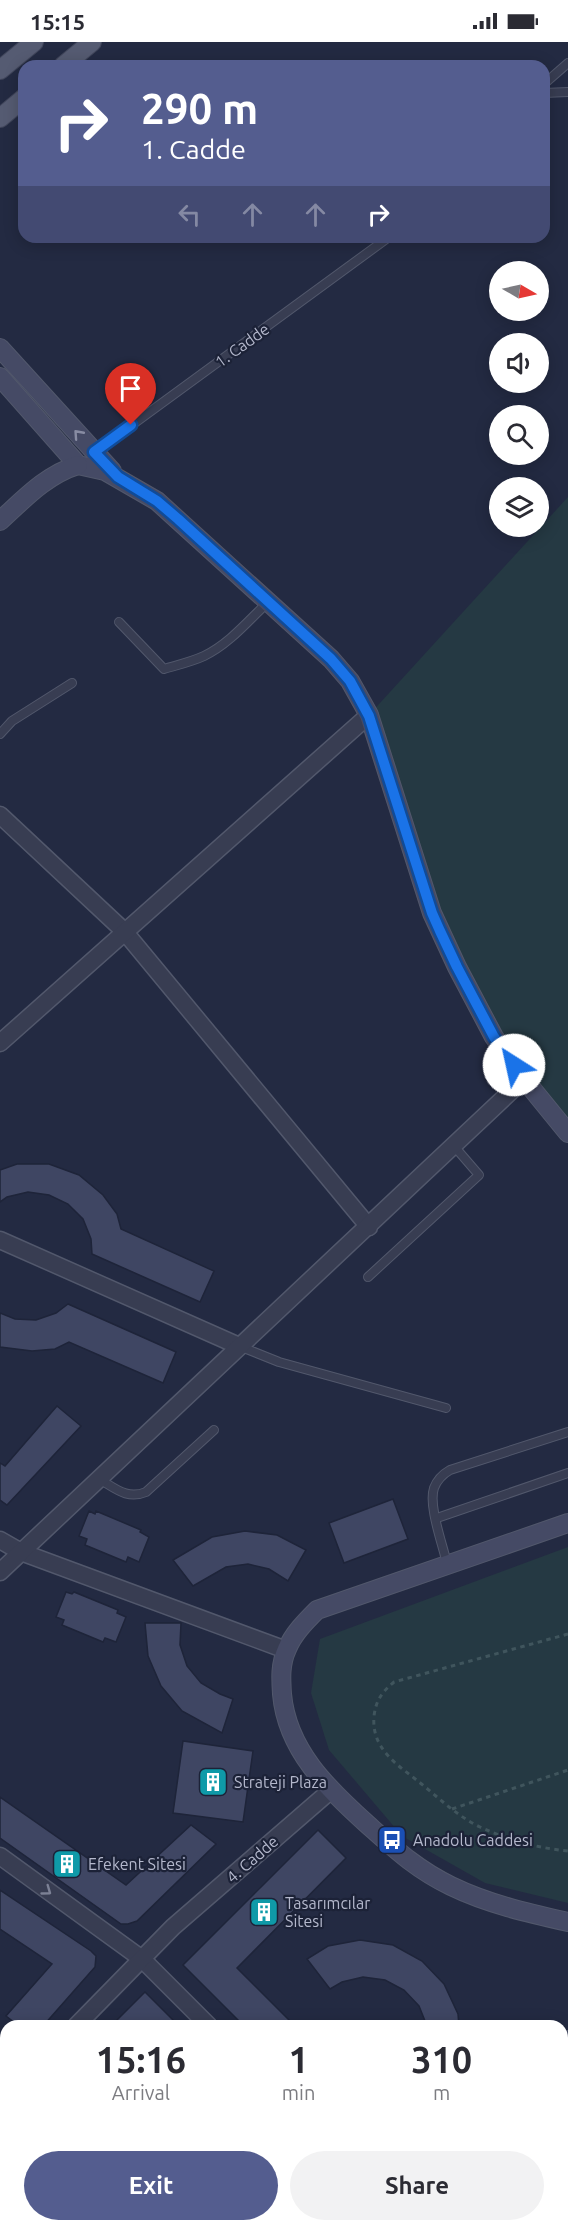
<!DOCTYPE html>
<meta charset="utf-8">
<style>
body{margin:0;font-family:Ubuntu,sans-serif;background:#f2f2f3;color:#2b2b33;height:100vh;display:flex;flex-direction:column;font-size:22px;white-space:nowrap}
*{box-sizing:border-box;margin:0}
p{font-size:20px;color:#7c7c81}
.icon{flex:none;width:33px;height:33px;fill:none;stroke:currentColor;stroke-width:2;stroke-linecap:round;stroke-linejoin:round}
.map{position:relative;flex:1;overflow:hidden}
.side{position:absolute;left:0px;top:1978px;width:568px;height:212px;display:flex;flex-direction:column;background:#fff;border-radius:18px 18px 0 0;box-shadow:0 3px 15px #0003}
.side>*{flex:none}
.top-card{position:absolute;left:18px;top:18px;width:532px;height:183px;border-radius:18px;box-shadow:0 3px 15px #0003;background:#545d8f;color:#fff;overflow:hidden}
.needle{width:39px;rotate:99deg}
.tools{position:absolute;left:489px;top:219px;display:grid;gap:12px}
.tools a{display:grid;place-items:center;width:60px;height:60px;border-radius:50%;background:#fff;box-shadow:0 3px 15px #0003;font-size:30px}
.pin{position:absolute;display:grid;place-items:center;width:51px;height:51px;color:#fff;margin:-62px -26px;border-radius:50% 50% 50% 0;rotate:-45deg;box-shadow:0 0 6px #0007}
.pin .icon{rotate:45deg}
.me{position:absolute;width:66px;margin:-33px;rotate:325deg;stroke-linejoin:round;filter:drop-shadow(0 0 4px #0008)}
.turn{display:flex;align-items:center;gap:21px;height:126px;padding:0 24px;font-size:27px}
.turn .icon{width:78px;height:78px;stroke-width:2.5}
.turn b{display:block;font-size:42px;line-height:51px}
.lanes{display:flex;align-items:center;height:57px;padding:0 24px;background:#0003;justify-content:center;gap:30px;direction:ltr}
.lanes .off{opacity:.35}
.eta{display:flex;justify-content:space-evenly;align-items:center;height:102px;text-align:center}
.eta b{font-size:36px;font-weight:700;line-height:42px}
.cta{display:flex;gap:12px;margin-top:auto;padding:12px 24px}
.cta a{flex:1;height:69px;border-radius:36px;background:#545d8f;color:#fff;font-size:24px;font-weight:700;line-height:69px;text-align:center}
.cta a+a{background:#f2f2f3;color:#2b2b33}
.status{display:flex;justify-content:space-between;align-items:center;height:42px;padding:0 30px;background:#fff;direction:ltr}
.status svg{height:16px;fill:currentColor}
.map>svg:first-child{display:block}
.green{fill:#253943}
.building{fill:#3f4663;stroke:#1e2439;stroke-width:1.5}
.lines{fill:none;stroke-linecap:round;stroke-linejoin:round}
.lane-casing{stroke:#52586c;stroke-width:10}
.street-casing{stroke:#52586c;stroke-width:19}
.secondary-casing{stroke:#52586c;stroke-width:20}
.primary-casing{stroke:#41465b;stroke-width:20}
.path{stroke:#40555d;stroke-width:3;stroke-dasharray:4.5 4.5;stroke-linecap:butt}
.lane{stroke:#383d52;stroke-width:8}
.street{stroke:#383d52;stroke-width:16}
.secondary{stroke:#454a65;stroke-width:18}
.primary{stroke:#555b72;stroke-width:18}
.oneway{stroke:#888ca3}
.oneway2{stroke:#7c8195}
.route-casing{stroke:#114b97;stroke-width:15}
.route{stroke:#1a73e8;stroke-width:10}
.labels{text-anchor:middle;stroke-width:4.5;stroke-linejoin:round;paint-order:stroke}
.street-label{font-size:16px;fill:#b4b8cc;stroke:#1c2237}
.poi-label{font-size:16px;fill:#b4b8cc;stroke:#1c2237;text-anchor:start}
</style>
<div class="status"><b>15:15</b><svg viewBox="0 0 49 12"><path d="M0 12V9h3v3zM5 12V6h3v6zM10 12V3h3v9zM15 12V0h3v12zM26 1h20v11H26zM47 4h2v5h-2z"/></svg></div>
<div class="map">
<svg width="568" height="2189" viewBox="0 0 568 2189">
<rect width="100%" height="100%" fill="#232a42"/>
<!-- green -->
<g class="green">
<path d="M568 455V1087L457 925 369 673Z"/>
<path d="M568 1505V1861L485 1841 402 1794 329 1708 311 1651 320 1597Z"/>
</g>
<!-- building -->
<g class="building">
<path d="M17 1122H49L79 1133 103 1153 117 1172 121 1187 214 1229 200 1260 92 1212 91 1197 83 1177 68 1162 49 1153 28 1150 7 1155 0 1160V1128Z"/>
<path d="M68 1262 176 1310 163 1341 69 1300 55 1307 32 1309 0 1305V1271L15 1277 36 1278 56 1271Z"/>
<path d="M57 1364 81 1384 7 1463 0 1458V1421L5 1424Z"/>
<path d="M393 1457 408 1497 344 1521 329 1481Z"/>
<path d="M89 1469 95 1472 96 1469 141 1488 140 1490 149 1495 139 1520 128 1515 126 1520 85 1503 87 1497 79 1494Z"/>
<path d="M245 1489 277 1493 306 1508 288 1539 269 1527 248 1522 226 1525 193 1544 173 1518 212 1495Z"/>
<path d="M66 1550 72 1552 74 1550 118 1568 117 1571 126 1575 116 1600 105 1596 103 1600 62 1583 64 1578 56 1575Z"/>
<path d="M145 1581H181L180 1603 187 1624 201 1641 220 1652 233 1657 222 1691 182 1669 161 1644 148 1614Z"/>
<path d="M183 1699 253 1709 243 1780 173 1771Z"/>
<path d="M0 1755 126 1843 191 1783 216 1802 137 1879 128 1882H121L0 1796Z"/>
<path d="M318 1788 346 1816 237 1926 294 1983 244 1984 183 1923Z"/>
<path d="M0 1848 91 1909 96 1914 95 1925 43 1984H19L6 1974 52 1922 0 1887Z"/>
<path d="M360 1898 393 1903 422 1919 444 1942 458 1972 459 1984H427L419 1964 404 1948 385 1938 363 1935 342 1940 330 1947 307 1917 328 1904Z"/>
<path d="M145 1950 179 1984H111Z"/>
<path d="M562 2138 568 2142V2157L562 2164Z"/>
<path d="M141 2184H189L206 2189H144Z"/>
<path d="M243 2184H256L258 2189H228Z"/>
<path d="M341 2184H385L390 2189H346Z"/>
<path d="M508 2184H547L544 2189H504Z"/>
</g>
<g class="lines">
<!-- lane casing -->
<g class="lane-casing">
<g id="lane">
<path d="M544 42 568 21"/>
<path d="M544 51 568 50"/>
<path d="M95 410 389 195"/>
<path d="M119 580 164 627C177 623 191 620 204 614 229 602 248 579 268 560"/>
<path d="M0 692 12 679 72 641"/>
<path d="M368 1235 479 1133 454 1104"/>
<path d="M239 1304 279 1320 446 1366"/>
<path d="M99 1437C115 1446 127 1458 146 1450L214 1388"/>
<path d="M437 1476 568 1431"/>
<path d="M447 1522C443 1503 428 1464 434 1446 437 1438 443 1432 450 1428L568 1390"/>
<path d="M0 2086 6 2091"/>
<path d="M111 2184 117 2189"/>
</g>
</g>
<!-- street casing -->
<g class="street-casing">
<g id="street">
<path d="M0 773 124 889 369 1185"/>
<path d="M0 1001 369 673"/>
<path d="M0 1198 239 1304"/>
<path d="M0 1498 21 1510 286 1608"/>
<path d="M0 1530 524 1037"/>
<path d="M0 1814 142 1917 209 1984"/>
<path d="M76 1984 173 1885 330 1749"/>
<path d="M0 2062 6 2056"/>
<path d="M562 2066 568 2069"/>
<path d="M408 2184 413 2189"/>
</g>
</g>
<!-- secondary casing -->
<g class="secondary-casing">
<g id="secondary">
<path d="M0 306 112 429"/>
<path d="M0 335 78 423 105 429 157 459 331 617 350 639 369 673 432 871 457 925 494 995 524 1037 568 1091"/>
<path d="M0 479C24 457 46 433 78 423"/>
<path d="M568 1481 317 1568C305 1580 293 1592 287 1607 280 1622 281 1637 282 1652 287 1708 327 1746 367 1782 395 1807 416 1827 451 1844 488 1862 528 1871 568 1880"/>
<path d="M562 2028 568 1998"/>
<path d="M0 2146 6 2151"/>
<path d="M46 2184 53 2189"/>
<path d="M469 2189 474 2184"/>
</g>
</g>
<!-- primary casing -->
<g class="primary-casing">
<g id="primary">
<path d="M63 24 92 0"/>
<path d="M0 28 34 0"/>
<path d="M0 76 24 56"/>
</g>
</g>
<!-- path -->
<g class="path">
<path d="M568 1592 394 1640C382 1650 376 1658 374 1674 371 1709 400 1724 424 1744 442 1759 459 1775 480 1785 508 1798 537 1806 568 1809"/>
<path d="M452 1767 568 1728"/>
</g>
<!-- lane -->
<use href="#lane" class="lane"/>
<!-- street -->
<use href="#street" class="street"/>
<!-- secondary -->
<use href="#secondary" class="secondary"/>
<!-- primary -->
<use href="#primary" class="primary"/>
</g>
<!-- one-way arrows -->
<defs><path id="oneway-chevron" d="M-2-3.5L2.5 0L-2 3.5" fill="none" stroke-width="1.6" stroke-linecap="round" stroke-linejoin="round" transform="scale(1.5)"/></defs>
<use class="oneway" href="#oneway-chevron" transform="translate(78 392) rotate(-132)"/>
<use class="oneway2" href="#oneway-chevron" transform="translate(47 1849) rotate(36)"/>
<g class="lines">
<!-- route casing -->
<g class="route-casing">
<path id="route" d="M131 383 94 410 118 435 157 459 178 477 331 617 350 639 369 674 432 871 440 889 457 925 494 995 514 1023"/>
</g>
<!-- route -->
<use href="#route" class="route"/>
</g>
<!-- icons -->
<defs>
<g id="building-square" transform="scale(1.5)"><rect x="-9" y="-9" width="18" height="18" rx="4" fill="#0f9aa8" stroke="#1c2237"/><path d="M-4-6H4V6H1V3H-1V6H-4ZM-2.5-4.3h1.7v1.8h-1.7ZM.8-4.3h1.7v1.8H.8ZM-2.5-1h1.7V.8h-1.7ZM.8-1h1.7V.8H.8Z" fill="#fff"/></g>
<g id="bus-square" transform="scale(1.5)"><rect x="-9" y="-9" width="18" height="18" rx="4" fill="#1a4fb4" stroke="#1c2237"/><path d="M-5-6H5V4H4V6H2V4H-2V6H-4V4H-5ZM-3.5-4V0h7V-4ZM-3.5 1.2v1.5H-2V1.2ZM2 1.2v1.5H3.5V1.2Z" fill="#fff"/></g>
</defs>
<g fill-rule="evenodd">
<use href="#building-square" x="213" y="1740"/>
<use href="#bus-square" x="392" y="1798"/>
<use href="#building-square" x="67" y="1822"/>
<use href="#building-square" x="264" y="1870"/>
</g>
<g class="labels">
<!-- street labels -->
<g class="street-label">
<text transform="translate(242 303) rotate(-36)" y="6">1. Cadde</text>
<text transform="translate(252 1817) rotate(-41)" y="6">4. Cadde</text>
</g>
<!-- poi labels -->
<g class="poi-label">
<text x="234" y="1746">Strateji Plaza</text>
<text x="413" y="1804">Anadolu Caddesi</text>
<text x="88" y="1828">Efekent Sitesi</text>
<text x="285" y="1867">Tasarımcılar<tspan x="285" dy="18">Sitesi</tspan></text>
</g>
</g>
</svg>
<div class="tools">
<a><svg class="needle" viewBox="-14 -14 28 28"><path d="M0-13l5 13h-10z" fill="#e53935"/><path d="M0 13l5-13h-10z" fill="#7c7c81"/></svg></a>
<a><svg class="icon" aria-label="sound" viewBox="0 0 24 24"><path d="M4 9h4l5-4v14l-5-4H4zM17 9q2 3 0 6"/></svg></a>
<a><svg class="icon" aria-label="search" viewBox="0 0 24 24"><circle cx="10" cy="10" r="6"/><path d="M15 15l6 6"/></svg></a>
<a><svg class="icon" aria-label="layers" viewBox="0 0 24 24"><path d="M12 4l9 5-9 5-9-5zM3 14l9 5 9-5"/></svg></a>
</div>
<div class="pin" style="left:131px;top:383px;background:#d93025"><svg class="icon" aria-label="arrive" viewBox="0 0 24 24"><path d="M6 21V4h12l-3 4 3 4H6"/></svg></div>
<svg class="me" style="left:514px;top:1023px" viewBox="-20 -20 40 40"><circle r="19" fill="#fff"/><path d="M0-13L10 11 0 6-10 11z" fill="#1a73e8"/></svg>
<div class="top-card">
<div class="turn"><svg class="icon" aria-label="right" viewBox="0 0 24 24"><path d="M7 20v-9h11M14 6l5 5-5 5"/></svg><div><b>290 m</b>1. Cadde</div></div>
<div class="lanes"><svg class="icon off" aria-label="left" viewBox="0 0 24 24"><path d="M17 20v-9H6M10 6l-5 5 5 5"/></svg><svg class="icon off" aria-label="ahead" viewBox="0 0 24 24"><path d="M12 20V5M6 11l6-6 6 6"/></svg><svg class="icon off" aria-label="ahead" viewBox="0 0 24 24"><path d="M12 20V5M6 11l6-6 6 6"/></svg><svg class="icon" aria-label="right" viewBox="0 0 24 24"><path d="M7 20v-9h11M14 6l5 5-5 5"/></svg></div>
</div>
<section class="side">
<div class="eta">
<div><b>15:16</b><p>Arrival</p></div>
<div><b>1</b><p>min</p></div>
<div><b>310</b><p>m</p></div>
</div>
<div class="cta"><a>Exit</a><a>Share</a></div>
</section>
</div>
